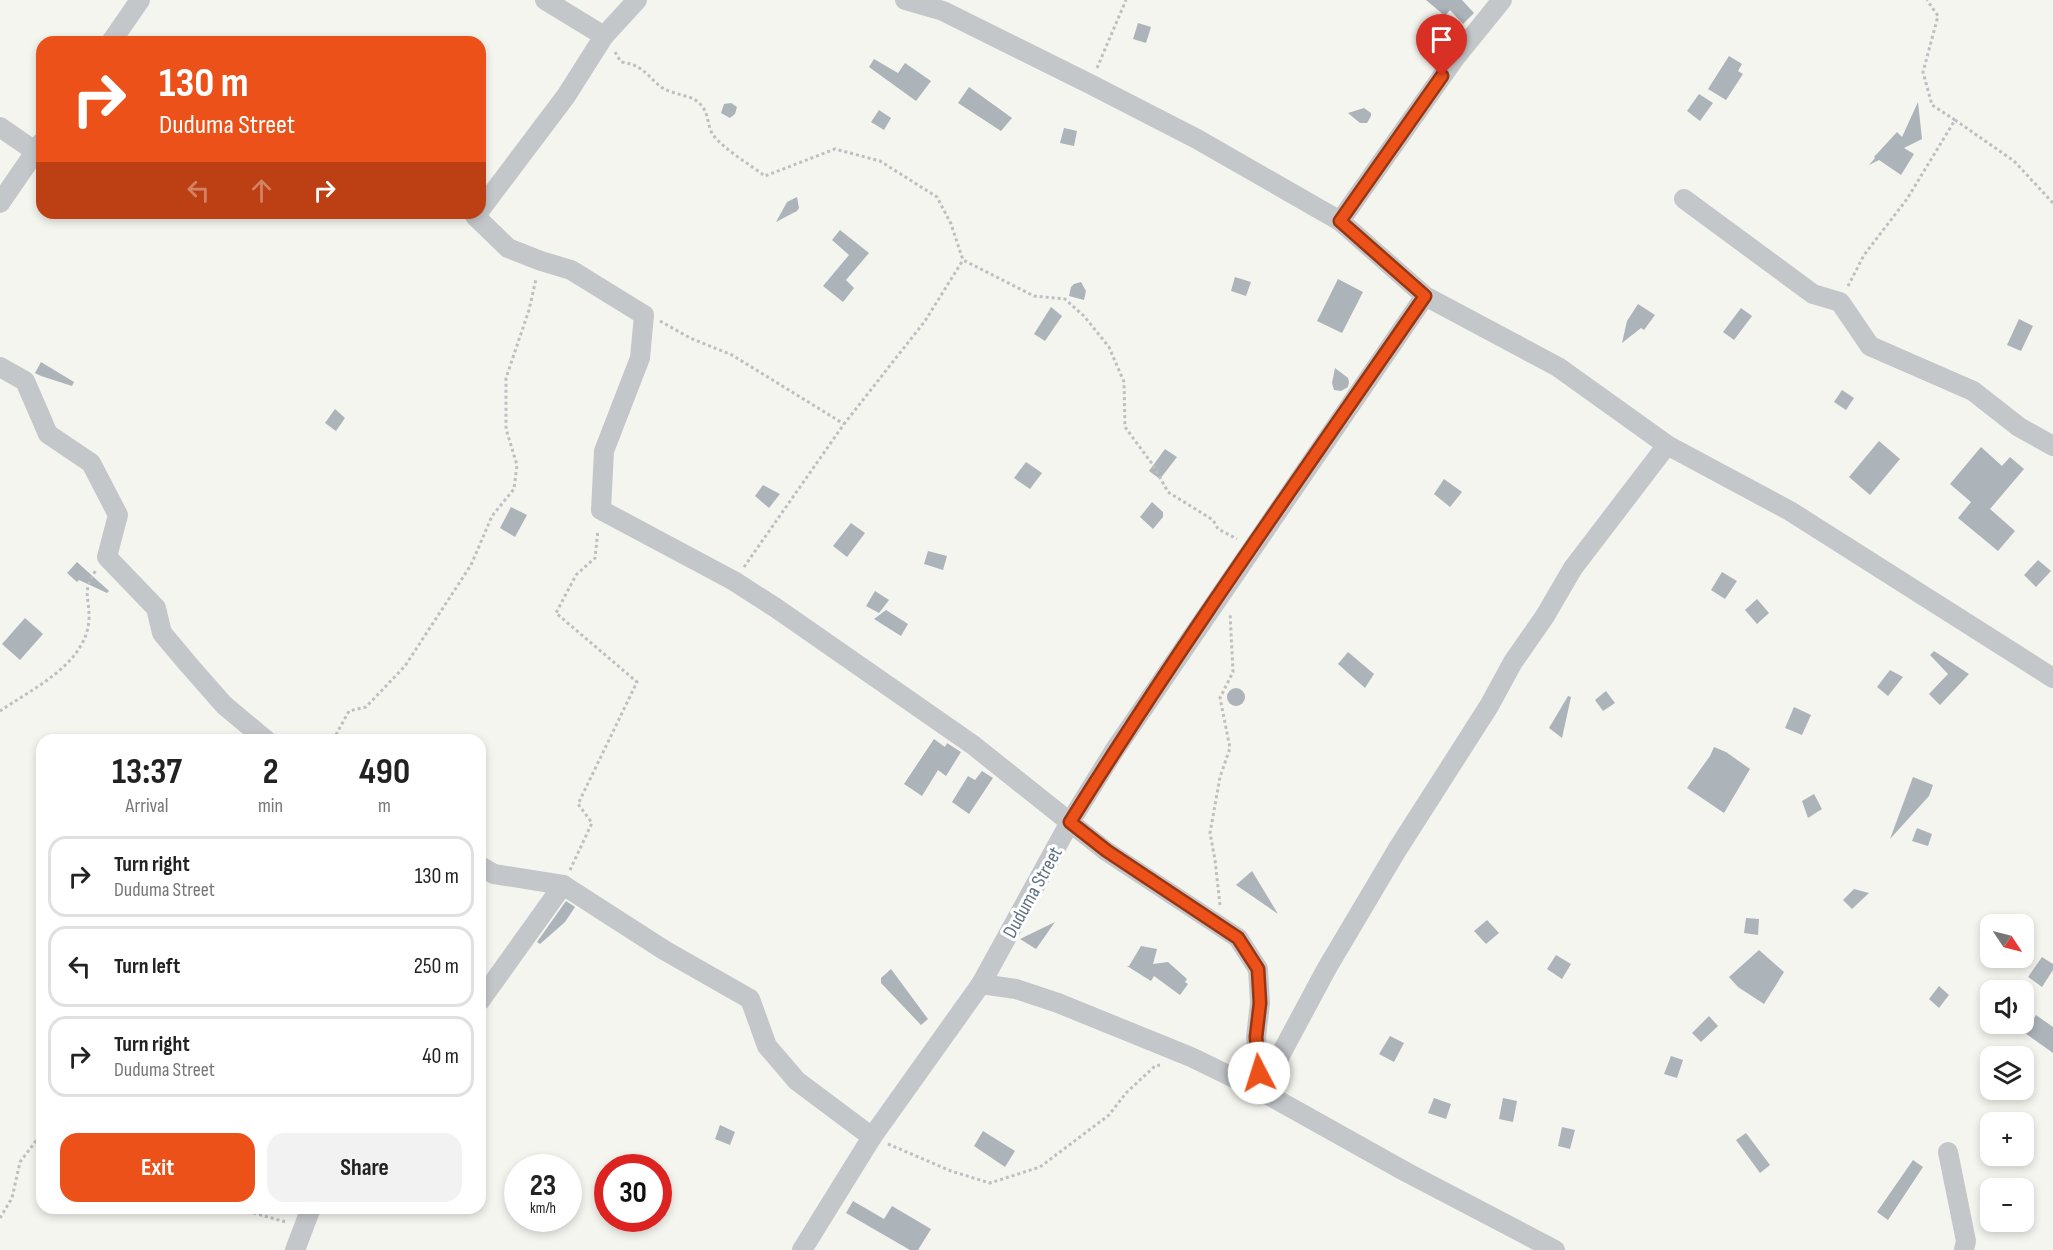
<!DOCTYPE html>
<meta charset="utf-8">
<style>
body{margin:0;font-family:"Sofia Sans Condensed",sans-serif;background:#f2f2f2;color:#222;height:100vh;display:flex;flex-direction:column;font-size:22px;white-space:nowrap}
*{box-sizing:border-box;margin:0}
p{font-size:20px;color:#767676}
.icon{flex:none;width:33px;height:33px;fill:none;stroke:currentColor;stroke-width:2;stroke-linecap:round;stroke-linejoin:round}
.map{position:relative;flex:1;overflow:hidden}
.drawer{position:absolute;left:36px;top:734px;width:450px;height:480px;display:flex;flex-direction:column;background:#fff;border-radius:18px;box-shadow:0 3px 9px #0003}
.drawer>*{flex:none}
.top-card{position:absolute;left:36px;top:36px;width:450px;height:183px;border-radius:18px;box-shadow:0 3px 9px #0003;background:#ec5119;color:#fff;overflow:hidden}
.needle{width:39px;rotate:125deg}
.buttons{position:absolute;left:1980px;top:914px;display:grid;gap:12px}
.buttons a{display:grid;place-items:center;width:54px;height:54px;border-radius:12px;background:#fff;box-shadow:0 3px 9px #0003;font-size:30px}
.speed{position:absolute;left:504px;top:1154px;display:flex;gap:12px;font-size:30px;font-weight:700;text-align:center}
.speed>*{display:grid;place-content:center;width:78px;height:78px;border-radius:50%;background:#fff;box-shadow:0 3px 9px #0003;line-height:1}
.speed small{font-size:15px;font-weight:400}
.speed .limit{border:9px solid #d22;background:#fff;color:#111}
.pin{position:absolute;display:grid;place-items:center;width:51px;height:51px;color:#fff;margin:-62px -26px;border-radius:50% 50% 50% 0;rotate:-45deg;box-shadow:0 0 6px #0007}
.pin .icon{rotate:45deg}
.me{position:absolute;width:66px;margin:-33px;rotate:355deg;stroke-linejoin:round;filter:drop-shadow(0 0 4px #0008)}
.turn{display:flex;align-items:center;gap:21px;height:126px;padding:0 24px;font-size:27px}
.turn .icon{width:78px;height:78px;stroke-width:2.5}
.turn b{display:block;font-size:42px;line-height:51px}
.lanes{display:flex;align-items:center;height:57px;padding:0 24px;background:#0003;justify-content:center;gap:30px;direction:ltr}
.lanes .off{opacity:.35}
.eta{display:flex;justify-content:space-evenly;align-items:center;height:102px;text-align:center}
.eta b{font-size:36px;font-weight:700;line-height:42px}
.action{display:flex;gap:12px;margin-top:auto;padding:12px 24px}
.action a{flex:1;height:69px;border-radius:18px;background:#ec5119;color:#fff;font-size:24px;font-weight:700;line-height:69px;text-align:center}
.action a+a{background:#f2f2f2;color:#222}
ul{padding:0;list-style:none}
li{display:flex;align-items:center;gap:18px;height:81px;margin:0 12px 9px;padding:0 12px;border:3px solid #e0e0e0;border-radius:18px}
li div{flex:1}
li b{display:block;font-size:22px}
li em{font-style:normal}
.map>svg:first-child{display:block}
.building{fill:#acb3b9}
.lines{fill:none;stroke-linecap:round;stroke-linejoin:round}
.path{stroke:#bdbfc1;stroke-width:3;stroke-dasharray:3 3;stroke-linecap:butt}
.minor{stroke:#c4c7ca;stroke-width:20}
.route-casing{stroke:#993510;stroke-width:15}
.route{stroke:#ec5119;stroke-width:10}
.labels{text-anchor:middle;stroke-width:6;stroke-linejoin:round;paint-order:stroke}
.street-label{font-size:20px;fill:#627383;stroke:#fff}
</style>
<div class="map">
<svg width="2053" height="1250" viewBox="0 0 2053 1250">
<rect width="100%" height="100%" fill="#f5f5f0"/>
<!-- building -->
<g class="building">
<path d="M1426 0H1462L1474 13 1463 24 1450 10 1445 16Z"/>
<path d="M1138 23 1151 27 1146 43 1133 39Z"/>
<path d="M1729 56 1742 64 1738 71 1743 74 1726 100 1708 89Z"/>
<path d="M874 59 898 73 905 63 931 81 916 101 869 67Z"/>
<path d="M969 87 1012 118 1001 131 958 103Z"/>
<path d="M1699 94 1713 103 1700 121 1687 111Z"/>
<path d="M1918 102 1922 139 1904 148 1914 154 1901 175 1879 160 1869 165 1875 158 1874 157 1897 132 1902 137Z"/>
<path d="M731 103 737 107 735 114 730 118 721 113 724 104Z"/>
<path d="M1364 108 1371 113V116L1367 123H1360L1348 113Z"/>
<path d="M879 110 891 118 884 130 871 122Z"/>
<path d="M1064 128 1077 131 1074 146 1060 143Z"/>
<path d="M797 197 799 208 797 211 776 222 787 202Z"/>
<path d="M840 230 869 253 846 280 854 288 843 302 823 286 849 255 832 240Z"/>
<path d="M1235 277 1251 282 1246 296 1231 291Z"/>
<path d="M1338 279 1363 292 1342 333 1317 321Z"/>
<path d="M1081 282 1086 291 1084 300 1069 296 1071 287 1074 284Z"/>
<path d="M1638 304 1655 315 1644 330 1641 328 1622 343 1627 321Z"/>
<path d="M1051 307 1062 316 1045 341 1034 334Z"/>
<path d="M1741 308 1752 316 1734 340 1723 332Z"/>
<path d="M2019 319 2033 326 2021 351 2007 345Z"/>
<path d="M41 362 74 382 72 386 41 376 35 373Z"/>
<path d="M1335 368 1348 378 1349 382 1348 387 1341 391 1334 390 1332 383Z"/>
<path d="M1842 390 1854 398 1846 410 1834 402Z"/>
<path d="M335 409 345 418 336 431 325 423Z"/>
<path d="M1879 441 1900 459 1870 495 1849 477Z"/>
<path d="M1981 447 2002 466 2010 457 2024 469 1990 509 2015 531 1998 551 1958 518 1971 502 1950 484Z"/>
<path d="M1165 449 1177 457 1160 479 1149 471Z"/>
<path d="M1026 462 1042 473 1030 489 1014 478Z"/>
<path d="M1444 479 1462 492 1450 507 1434 494Z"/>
<path d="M763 485 780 494 769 508 755 496Z"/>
<path d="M1152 502 1163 512V517L1153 529 1140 517Z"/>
<path d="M511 507 527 515 515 537 500 528Z"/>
<path d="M851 523 865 533 847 557 833 546Z"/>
<path d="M928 551 947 556 943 570 924 564Z"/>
<path d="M2038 560 2051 571 2036 587 2024 575Z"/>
<path d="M77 562 109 591 107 593 79 580 77 582 67 573Z"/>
<path d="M1722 572 1737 581 1725 599 1711 590Z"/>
<path d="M875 591 889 600 879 613 866 606Z"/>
<path d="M1757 599 1769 613 1757 624 1745 610Z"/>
<path d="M886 610 908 624 901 636 874 619Z"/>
<path d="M25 618 43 634 20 660 2 644Z"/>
<path d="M1934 651 1969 674 1940 705 1929 694 1948 674 1930 655Z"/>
<path d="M1348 652 1374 674 1365 688 1338 664Z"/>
<path d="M1890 670 1903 677 1888 696 1877 687Z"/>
<circle cx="1236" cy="697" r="9"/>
<path d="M1606 691 1615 703 1603 711 1595 700Z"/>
<path d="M1568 696 1571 697 1562 738 1549 728Z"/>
<path d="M1794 707 1811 715 1802 735 1785 728Z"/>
<path d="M934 739 945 747 947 743 961 752 946 776 938 770 922 796 904 784Z"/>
<path d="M1714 747 1726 752 1750 769 1724 813 1687 788 1710 756Z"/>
<path d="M982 771 993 778 969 814 952 802 968 776 975 780Z"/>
<path d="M1913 777 1933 785 1929 796 1890 839Z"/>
<path d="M1814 794 1822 809 1808 818 1802 801Z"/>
<path d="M1917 828 1932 834 1928 846 1912 841Z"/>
<path d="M1252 871 1278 914 1236 885Z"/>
<path d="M1854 889 1869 893 1852 909 1843 900Z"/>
<path d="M566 901 575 907 565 922 540 944 537 942Z"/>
<path d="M1746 918 1759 919 1758 935 1744 933Z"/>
<path d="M1487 920 1499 933 1486 944 1474 931Z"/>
<path d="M1055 922 1036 949 1020 939Z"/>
<path d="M1141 946 1157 949 1153 964 1168 962 1187 979 1185 982 1188 984 1180 995 1154 976 1151 981 1127 966H1129Z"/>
<path d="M1759 950 1784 972 1764 1004 1738 987 1729 977Z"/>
<path d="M1556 955 1571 964 1562 979 1547 969Z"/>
<path d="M2042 957 2053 964V970L2042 987 2028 977Z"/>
<path d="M891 969 928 1019 921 1025 881 983V978Z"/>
<path d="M1939 986 1949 995 1939 1008 1929 999Z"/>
<path d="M2036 1015 2053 1027V1053L2011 1023H2031Z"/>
<path d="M1709 1016 1718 1026 1701 1042 1692 1033Z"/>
<path d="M1390 1036 1404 1043 1394 1062 1379 1054Z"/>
<path d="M1671 1056 1683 1060 1677 1078 1664 1074Z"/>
<path d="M1434 1098 1451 1104 1446 1119 1428 1113Z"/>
<path d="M1503 1098 1517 1101 1513 1122 1499 1119Z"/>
<path d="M720 1125 735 1132 730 1145 715 1139Z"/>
<path d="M1562 1127 1575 1130 1570 1149 1558 1146Z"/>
<path d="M983 1131 1015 1151 1005 1167 974 1146Z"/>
<path d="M1746 1133 1770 1165 1760 1173 1736 1140Z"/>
<path d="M1913 1160 1923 1167 1888 1220 1877 1212Z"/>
<path d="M853 1201 884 1219 892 1206 931 1229 918 1250H910L846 1213Z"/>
</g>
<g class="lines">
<!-- path -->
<g class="path">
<path d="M615 52 621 62C651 66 650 86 672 92 682 96 694 96 701 105 709 113 707 126 713 135 725 150 749 164 765 176L835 149 880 161 937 197 951 224 963 260 1034 296 1065 299 1084 316 1109 347 1124 382 1125 427 1153 465 1168 492 1213 520 1218 529 1237 539"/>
<path d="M1097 68 1126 0"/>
<path d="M1955 120 2014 161 2053 203"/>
<path d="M1848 286 1864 255 1907 199 1955 120 1932 105 1923 72 1938 16 1927 0"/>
<path d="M660 321 690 338 732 355 844 424"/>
<path d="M744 567 844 424 925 321 963 260"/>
<path d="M0 711C32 689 86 664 89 620 90 597 81 593 96 570"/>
<path d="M333 740 349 711 366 707 405 666 471 565 492 516 514 489 517 465 506 429V378L529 310 536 279"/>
<path d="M570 870 592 823 578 804 637 682 556 613 576 575 595 558 598 530"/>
<path d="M1220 905 1215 860 1210 833 1220 777 1230 748 1220 698 1233 672 1230 613"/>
<path d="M888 1144 951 1171 990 1183 1040 1167 1109 1115 1126 1093 1155 1066 1160 1065"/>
<path d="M236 1208 286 1222"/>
<path d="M0 1218 12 1198 20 1162 42 1133"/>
</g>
<!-- minor -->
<g class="minor">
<path d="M545 0 604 36"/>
<path d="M905 0 943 11 1090 84 1197 139 1340 221 1425 296 1558 367 1667 445 1790 511 2053 678"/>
<path d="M111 42 140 0"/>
<path d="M0 127 42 156"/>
<path d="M1684 199 1813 294 1840 302 1870 346 1973 391 2019 427 2053 446"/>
<path d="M0 203 42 142"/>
<path d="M480 210 566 96 604 36 637 0"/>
<path d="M475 216 508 248 541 261 571 270 644 315 640 358 604 451 601 510 734 581 776 608 973 745 1106 851 1238 938 1258 969 1260 1003 1256 1037 1261 1091"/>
<path d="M1340 221 1455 58 1502 0"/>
<path d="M0 367 25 381 48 434 91 463 118 515 107 557 156 608 162 633 188 664 224 705 266 740"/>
<path d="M480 866 494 874 563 885 664 950 750 999 767 1046 797 1081 872 1137"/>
<path d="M981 984 1016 989 1058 1003 1191 1057 1261 1091 1406 1172 1555 1250"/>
<path d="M480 1001 563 885"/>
<path d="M1261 1091 1327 968 1397 850 1489 706 1513 662 1545 616 1573 568 1667 445"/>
<path d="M1948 1152 1966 1241 1964 1250"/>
<path d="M295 1250 311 1208"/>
<path d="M802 1250 872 1137 981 984 1070 822 1114 751 1425 296"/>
</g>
</g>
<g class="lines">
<!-- route casing -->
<g class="route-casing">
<path id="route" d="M1259 1073 1256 1037 1260 1003 1258 969 1238 938 1107 851 1070 822C1182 643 1305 470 1425 296L1340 221 1442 76"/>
</g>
<!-- route -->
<use href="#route" class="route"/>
</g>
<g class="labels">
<!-- street labels -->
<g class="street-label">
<text transform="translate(1032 892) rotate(-61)" y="7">Duduma Street</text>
</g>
</g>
</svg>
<div class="buttons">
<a><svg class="needle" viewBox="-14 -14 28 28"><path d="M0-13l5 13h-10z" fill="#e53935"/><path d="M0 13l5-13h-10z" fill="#767676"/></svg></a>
<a><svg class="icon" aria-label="sound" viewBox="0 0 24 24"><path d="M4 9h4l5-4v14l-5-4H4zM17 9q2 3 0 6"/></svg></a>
<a><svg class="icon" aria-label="layers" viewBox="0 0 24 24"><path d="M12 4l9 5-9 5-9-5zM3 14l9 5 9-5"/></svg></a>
<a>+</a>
<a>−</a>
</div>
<div class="speed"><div>23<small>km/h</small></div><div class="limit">30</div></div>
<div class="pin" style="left:1442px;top:76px;background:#d93025"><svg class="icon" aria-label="arrive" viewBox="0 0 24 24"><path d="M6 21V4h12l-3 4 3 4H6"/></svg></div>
<svg class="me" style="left:1259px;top:1073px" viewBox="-20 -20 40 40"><circle r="19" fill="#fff"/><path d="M0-13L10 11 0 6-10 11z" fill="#ec5119"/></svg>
<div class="top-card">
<div class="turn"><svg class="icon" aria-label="right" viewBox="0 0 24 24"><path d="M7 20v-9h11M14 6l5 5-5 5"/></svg><div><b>130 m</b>Duduma Street</div></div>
<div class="lanes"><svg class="icon off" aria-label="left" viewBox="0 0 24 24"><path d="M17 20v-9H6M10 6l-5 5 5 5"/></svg><svg class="icon off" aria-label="ahead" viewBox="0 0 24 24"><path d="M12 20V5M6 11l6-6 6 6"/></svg><svg class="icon" aria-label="right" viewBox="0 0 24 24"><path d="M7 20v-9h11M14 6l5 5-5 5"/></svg></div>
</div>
<section class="drawer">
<div class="eta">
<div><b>13:37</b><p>Arrival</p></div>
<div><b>2</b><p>min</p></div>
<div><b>490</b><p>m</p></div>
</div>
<ul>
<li><svg class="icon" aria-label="right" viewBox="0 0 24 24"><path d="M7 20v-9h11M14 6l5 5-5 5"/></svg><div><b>Turn right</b><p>Duduma Street</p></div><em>130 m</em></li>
<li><svg class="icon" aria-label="left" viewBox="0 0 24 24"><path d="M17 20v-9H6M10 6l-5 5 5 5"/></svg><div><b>Turn left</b></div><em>250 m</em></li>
<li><svg class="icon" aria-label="right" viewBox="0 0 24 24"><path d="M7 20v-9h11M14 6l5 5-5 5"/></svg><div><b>Turn right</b><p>Duduma Street</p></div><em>40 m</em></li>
</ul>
<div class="action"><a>Exit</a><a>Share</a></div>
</section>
</div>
